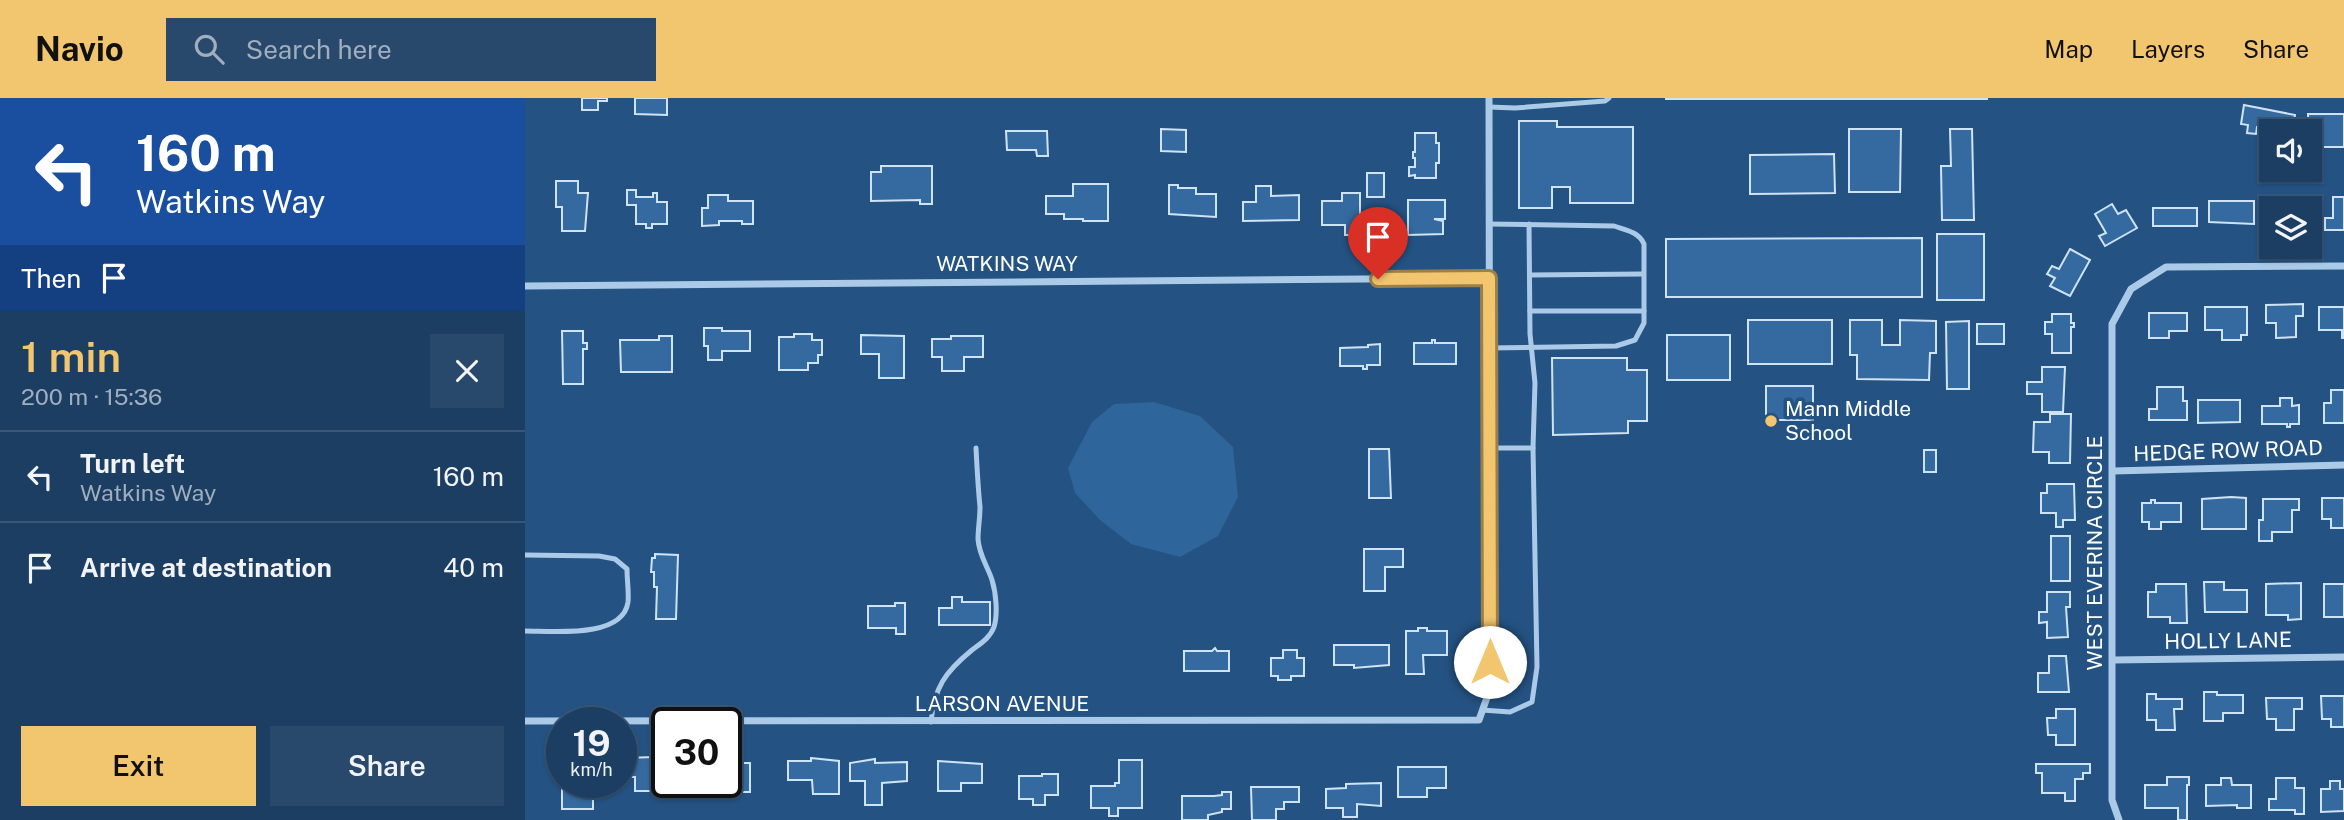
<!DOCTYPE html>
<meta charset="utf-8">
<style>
body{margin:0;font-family:"Public Sans",sans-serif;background:#28496b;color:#f1f3f6;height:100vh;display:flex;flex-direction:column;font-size:26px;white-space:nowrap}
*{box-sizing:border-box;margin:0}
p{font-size:23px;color:#a0aebe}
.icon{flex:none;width:38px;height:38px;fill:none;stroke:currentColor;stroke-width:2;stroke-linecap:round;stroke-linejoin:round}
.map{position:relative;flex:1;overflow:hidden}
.drawer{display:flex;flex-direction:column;background:#1b3e62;width:525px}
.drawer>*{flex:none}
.top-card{background:#1a4fa0;color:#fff;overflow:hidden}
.tools{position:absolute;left:1734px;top:21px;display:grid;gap:14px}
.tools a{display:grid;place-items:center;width:63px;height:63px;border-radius:0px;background:#1b3e62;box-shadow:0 2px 5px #0004,0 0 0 2px #395777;font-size:35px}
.speed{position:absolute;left:21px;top:609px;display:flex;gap:14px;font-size:35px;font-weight:700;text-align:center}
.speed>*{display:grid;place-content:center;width:91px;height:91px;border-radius:50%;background:#1b3e62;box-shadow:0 2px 5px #0004,0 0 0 2px #395777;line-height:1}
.speed small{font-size:18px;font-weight:400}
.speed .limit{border:4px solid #111;border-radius:10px;background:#fff;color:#111}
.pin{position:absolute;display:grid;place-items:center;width:60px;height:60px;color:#fff;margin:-72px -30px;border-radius:50% 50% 50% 0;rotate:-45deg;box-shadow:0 0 7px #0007}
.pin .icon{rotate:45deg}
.me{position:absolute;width:77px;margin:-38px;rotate:0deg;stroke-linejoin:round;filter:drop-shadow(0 0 5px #0008)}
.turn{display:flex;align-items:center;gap:24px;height:147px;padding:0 21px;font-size:32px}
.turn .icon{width:91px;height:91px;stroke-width:2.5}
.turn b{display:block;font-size:49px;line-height:60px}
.then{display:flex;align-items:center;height:66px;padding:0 21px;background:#0003;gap:14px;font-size:26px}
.round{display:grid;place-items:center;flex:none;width:74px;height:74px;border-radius:0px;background:#28496b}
.headline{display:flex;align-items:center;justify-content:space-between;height:119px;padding:0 21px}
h1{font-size:42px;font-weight:600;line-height:52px;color:#f2c56f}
.button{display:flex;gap:14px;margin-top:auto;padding:14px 21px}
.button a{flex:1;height:80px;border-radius:0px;background:#f2c56f;color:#111;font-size:28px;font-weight:600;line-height:80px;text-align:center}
.button a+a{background:#28496b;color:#f1f3f6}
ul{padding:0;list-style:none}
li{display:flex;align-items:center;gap:21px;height:91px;padding:0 21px;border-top:2px solid #395777}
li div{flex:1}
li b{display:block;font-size:26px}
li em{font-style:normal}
header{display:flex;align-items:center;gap:42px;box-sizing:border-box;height:98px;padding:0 35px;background:#f2c56f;color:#111}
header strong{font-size:33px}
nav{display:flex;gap:38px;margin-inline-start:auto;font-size:24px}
.search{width:490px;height:63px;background:#28496b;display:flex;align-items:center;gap:18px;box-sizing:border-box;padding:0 24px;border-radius:0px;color:#a0aebe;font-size:26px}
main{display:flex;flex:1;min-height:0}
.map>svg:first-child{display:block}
.green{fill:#2e659a}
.building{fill:#346a9f;stroke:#cfe3f6;stroke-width:2}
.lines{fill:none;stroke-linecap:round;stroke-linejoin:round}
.service{stroke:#abcae8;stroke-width:5}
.minor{stroke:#abcae8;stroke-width:7}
.route-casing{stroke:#9d8048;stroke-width:18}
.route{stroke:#f2c56f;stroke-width:12}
.poi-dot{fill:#f2c56f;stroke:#245282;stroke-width:2.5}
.labels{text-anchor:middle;stroke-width:7;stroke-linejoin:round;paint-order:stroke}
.street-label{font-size:21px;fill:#fff;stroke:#245282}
.poi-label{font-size:21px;fill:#fff;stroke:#245282;text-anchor:start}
</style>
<header>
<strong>Navio</strong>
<div class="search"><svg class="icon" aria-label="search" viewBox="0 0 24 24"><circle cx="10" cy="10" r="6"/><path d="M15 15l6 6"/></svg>Search here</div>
<nav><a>Map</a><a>Layers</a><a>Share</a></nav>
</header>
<main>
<section class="drawer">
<div class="top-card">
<div class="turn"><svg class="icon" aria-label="left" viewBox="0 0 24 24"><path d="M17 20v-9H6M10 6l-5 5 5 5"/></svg><div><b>160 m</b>Watkins Way</div></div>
<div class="then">Then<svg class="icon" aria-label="arrive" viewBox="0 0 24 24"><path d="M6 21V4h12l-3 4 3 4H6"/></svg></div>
</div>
<div class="headline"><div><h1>1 min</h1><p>200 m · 15:36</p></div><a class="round"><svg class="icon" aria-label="close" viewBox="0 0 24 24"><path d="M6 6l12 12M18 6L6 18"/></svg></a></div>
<ul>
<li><svg class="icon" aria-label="left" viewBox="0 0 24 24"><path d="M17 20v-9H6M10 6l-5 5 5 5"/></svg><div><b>Turn left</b><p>Watkins Way</p></div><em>160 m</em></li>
<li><svg class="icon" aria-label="arrive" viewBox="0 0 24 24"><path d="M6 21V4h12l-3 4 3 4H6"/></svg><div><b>Arrive at destination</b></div><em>40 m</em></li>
</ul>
<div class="button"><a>Exit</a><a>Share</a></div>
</section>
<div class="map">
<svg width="1819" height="722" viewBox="0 0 1819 722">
<rect width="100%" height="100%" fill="#245282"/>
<!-- green -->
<path class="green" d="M629 304 675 318 708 349 713 399 693 438 655 459 606 446 575 422 550 395 543 370 567 324 589 306Z"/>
<!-- building -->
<g class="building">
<path d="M57 0H82V3H73V12H57Z"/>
<path d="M110 0H142V17L110 16Z"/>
<rect x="1141" y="0" width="321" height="1"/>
<path d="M1719 7 1770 17 1767 33 1732 29 1731 36 1722 35 1723 27 1716 26Z"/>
<path d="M1783 16H1819V49H1792V57H1785Z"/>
<path d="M994 23H1032V29H1108V105H1045V89H1027V110H994Z"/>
<path d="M636 31 661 32V54L636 53Z"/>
<path d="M1324 31H1376L1375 94H1324Z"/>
<path d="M1425 31H1447L1449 122H1417L1416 68H1426Z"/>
<path d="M481 33H522L523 58H512L511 52H482Z"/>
<path d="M890 35H911V45H914V65H911V80H890V77L884 78V69H890V60H888V54H890Z"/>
<path d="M1309 56 1310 95 1225 96V57Z"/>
<path d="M356 68H407V106H395V102L346 103V74H356Z"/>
<rect x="842" y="75" width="17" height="24"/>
<path d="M31 83H53V95H63L60 133H37V109H31Z"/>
<path d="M548 86H583V123H558V121H539V116H521V98H548Z"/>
<path d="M644 87H653V90H671V96H691V119L644 116Z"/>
<path d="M731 88H746V98L774 97V122L718 123V104H731Z"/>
<path d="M102 92H111V99H128V95H132V104H142V126H127V130H121V126H111V107H102Z"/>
<path d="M817 95H835V122H839L840 137H820V127H797V103H817Z"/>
<path d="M183 97H203V103H228V126H217V123H194V127L177 128V110H183Z"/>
<path d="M1744 99H1762V107H1785V130V110H1746V130H1744Z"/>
<path d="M1808 99H1819V132H1800V120H1808Z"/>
<path d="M883 102H920V121H909L918 123V136L883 137Z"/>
<path d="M1684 103H1729V126L1684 124Z"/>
<path d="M1587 106 1593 116 1601 112 1612 130 1580 148 1574 138 1581 135 1570 116Z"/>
<rect x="1628" y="110" width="44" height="18"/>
<rect x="1412" y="136" width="47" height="66"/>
<path d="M1397 140V199H1141V141Z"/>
<path d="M1545 151 1565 162 1545 198 1525 188 1530 180 1522 176 1527 168 1534 171Z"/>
<path d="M1778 206V218H1771V239L1751 240V225H1741V207Z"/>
<path d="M1680 209H1722V237H1716V242H1697V232H1680Z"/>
<path d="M1794 209H1819V240H1817V232H1794Z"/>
<path d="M1624 215H1662V233H1644V240H1624Z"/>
<path d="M1527 216H1546V225H1549V229H1546V255H1527V236H1520V224H1527Z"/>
<rect x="1223" y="222" width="84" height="44"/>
<path d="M1325 222H1357V247H1375V222L1411 223V255H1405L1404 282 1332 281V257H1325Z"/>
<path d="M1444 223V291H1422L1421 224Z"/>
<rect x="1452" y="226" width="27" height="20"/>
<path d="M179 230H197V233H225V253H197V262H183V248H179Z"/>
<path d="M37 233H58V245H62V251H58V286H38Z"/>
<path d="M269 236H287V242H297V257H293V265H283V272H254V239H269Z"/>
<path d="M336 237 379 238V280H354V256H336Z"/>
<rect x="1142" y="237" width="63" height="45"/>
<path d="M134 238H147V274H96L95 242H134Z"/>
<path d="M426 238H458V259H439V273H417V259H407V241H426Z"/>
<path d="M907 242H910V245H931V266H889V245H907Z"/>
<path d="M855 246V267H842V271H838V268H815V250L843 249V247Z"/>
<path d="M1027 260H1102V272H1122V323H1103V335L1028 337Z"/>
<path d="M1517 269H1540L1538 314H1517V296H1502V284H1517Z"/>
<rect x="1241" y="288" width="47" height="34"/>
<path d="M1632 289H1658V303H1662V322H1624V311H1632Z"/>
<path d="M1806 292H1819V325H1799V305H1806Z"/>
<path d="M1755 300H1767V308L1774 307V326H1765V329H1762V326H1737V308H1755Z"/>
<path d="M1673 302H1715V324L1673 325Z"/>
<path d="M1525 316H1546L1545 365H1524V354H1508L1509 324H1525Z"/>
<path d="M844 351H864L866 400H844Z"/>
<rect x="1399" y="352" width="12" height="22"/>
<path d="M1522 386H1549L1550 422H1538V429H1531V415H1516V395H1522Z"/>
<path d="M1706 399 1721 400V431H1677V401Z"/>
<path d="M1797 400H1819V430H1806V421H1797Z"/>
<path d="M1738 401H1774V412H1767V434H1747V443H1734V422H1738Z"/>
<path d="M1626 402H1630V405H1656V424H1636V431H1624V424H1617V405H1626Z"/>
<rect x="1526" y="438" width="19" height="45"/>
<path d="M839 451H878V469H860V493H839Z"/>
<path d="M130 456 153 457 151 521H131L132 489H129V474H126L127 460H130Z"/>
<path d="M1679 484H1699V492H1722V514H1680Z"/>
<path d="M1776 485V521L1763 522V517H1741V486Z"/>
<path d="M1631 486H1661L1662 525H1645V519H1623V494H1631Z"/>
<rect x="1799" y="486" width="20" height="33"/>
<path d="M1522 494H1545V509H1541L1543 539 1522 540V524L1514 525V514H1522Z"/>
<path d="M427 499H437V504H465V527H414V510H427Z"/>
<path d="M370 505H380V536H371V530H343V508H370Z"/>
<path d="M893 530H902V533H922V557H898L899 576H881V533H893Z"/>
<path d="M809 547H864V567L829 570V567H809Z"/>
<path d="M690 550 692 553H704V573H659V553H687Z"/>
<path d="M758 552H772V560H779V578H766V582H753V578H746V560H758Z"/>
<path d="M1524 558H1541L1544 594H1513V575H1524Z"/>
<path d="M1679 594H1692V597H1718V615H1698V623H1679Z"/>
<path d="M1622 596H1631V601H1657V611H1649L1650 632H1631V622H1622Z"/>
<path d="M1796 598H1819V629H1806V621H1797Z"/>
<path d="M1741 600H1777V611H1769V632H1751V621H1742Z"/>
<path d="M1531 611H1550V647H1531V637H1523L1522 620H1531Z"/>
<path d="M129 659V665H142V684L148 685H137V693H110V679H100V660Z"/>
<path d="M201 659H207V665H225V694H174V684H201Z"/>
<path d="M286 660 314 663V696H288L287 682H263V663H286Z"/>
<path d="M350 661V665L382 664V683L357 685V707H340V683H325V665Z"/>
<path d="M594 662H617V710H593V718H584V710H566V688H590V685H594Z"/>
<path d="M413 663 457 666V685H436V693H413Z"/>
<path d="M1511 666H1565V675H1558V681H1550V703H1540V695H1517V675H1511Z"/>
<path d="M873 669H921V690H902V699H873Z"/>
<path d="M517 676H533V697H520V707H508V701H494V678H517Z"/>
<path d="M1642 679H1664V687H1662V722H1653V710H1620V687H1642Z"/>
<path d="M1696 680H1706L1707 687H1726V710H1712V707L1681 708V687H1696Z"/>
<path d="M1751 680H1770V690H1779V716H1770V712H1744V701H1751Z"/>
<path d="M1805 683H1815V691H1819V713L1796 714V691H1805Z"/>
<rect x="37" y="684" width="31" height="27"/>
<path d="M856 685V708L832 706V719H818V710H801V691L821 690V686Z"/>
<path d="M726 689H774V704H759V711H751V722H727Z"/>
<path d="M697 694H706V711H697V714L683 717V722H657V698H689L697 697Z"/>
</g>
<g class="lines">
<!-- service -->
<g class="service">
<path d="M964 9 990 10 1080 3 1084 0"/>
<path d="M964 126 1089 128C1101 132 1114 134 1119 146V225L1110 242 1091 248 964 250"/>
<path d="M1005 177 1118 176"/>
<path d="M1005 213H1119"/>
<path d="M964 350H1008"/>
<path d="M0 457 74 458 90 461 102 471C102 482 104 494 103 504 98 541 27 533 0 533"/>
<path d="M957 612 985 614 1007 604 1012 569 1008 350 1010 285 1005 236 1004 126"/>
<path d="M406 624C409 590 420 574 447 552 455 546 465 540 469 529 473 516 471 495 467 482 462 467 454 457 453 441 453 431 455 420 455 409 453 389 452 370 451 350"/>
</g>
<!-- minor -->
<g class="minor">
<path d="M0 188 964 180"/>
<path d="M1588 373 1819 367"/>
<path d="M1588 562 1819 559"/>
<path d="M0 623 954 622 965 591 964 0"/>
<path d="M1594 722 1587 702V226L1606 191 1641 169 1819 168"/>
</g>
</g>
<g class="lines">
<!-- route casing -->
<g class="route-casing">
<path id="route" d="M853 181 964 180 965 564"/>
</g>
<!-- route -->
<use href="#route" class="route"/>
</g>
<!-- markers -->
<circle class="poi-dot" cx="1246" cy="323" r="7"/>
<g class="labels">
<!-- street labels -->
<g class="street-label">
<text x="482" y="173">WATKINS WAY</text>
<text transform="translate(1703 353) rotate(-2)" y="7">HEDGE ROW ROAD</text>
<text transform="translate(1570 455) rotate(-90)" y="7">WEST EVERINA CIRCLE</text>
<text transform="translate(1703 543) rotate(-1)" y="7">HOLLY LANE</text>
<text x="477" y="613">LARSON AVENUE</text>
</g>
<!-- poi labels -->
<g class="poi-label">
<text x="1260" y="318">Mann Middle<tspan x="1260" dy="24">School</tspan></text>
</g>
</g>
</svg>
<div class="tools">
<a><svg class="icon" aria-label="sound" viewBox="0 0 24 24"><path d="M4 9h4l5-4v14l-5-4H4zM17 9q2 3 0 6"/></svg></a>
<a><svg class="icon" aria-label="layers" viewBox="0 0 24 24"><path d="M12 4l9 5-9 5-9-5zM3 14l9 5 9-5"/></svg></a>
</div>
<div class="speed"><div>19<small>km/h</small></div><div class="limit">30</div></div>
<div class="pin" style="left:853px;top:181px;background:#d93025"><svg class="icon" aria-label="arrive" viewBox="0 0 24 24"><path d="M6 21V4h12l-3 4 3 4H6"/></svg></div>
<svg class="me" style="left:965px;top:564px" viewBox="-20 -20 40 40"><circle r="19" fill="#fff"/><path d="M0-13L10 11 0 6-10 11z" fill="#f2c56f"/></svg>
</div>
</main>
